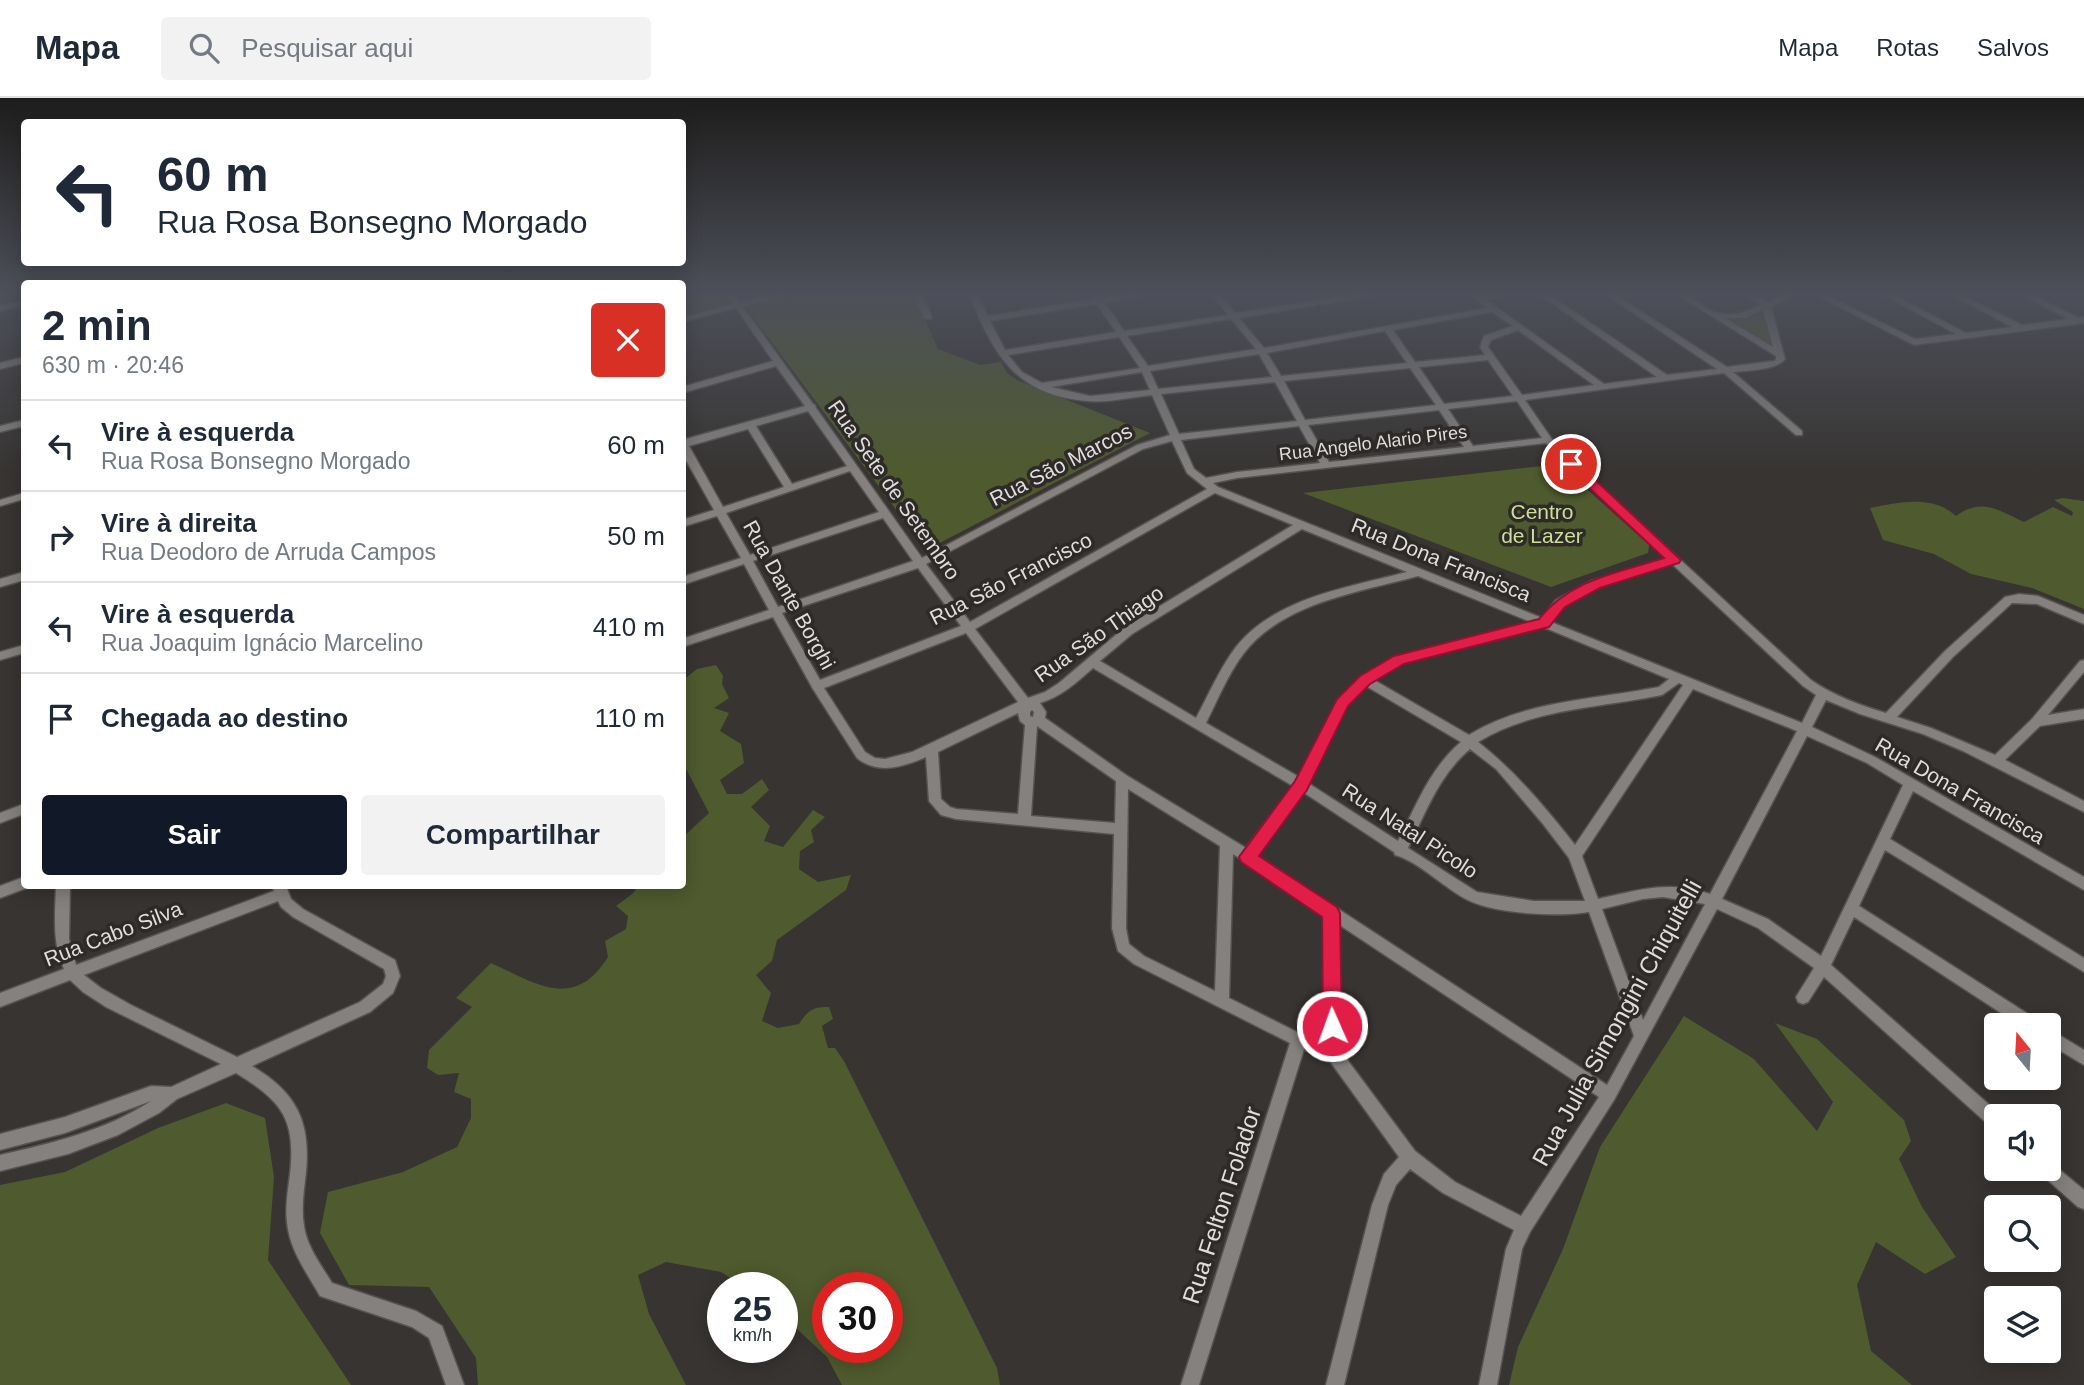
<!DOCTYPE html>
<html lang="pt">
<meta charset="utf-8">
<style>
body{margin:0;font-family:Helvetica,sans-serif;background:#f2f2f3;color:#1f2937;height:100vh;display:flex;flex-direction:column;font-size:26px;white-space:nowrap}
*{box-sizing:border-box;margin:0}
p{font-size:23px;color:#747a83}
.icon{flex:none;width:38px;height:38px;fill:none;stroke:currentColor;stroke-width:2;stroke-linecap:round;stroke-linejoin:round}
.map{position:relative;flex:1;overflow:hidden}
.side{position:absolute;left:21px;top:182px;width:665px;height:609px;display:flex;flex-direction:column;background:#fff;border-radius:7px;box-shadow:0 4px 18px #0003}
.side>*{flex:none}
.guide{position:absolute;left:21px;top:21px;width:665px;height:147px;border-radius:7px;box-shadow:0 4px 18px #0003;background:#fff;color:#1f2937;overflow:hidden}
.needle{width:46px;rotate:342deg}
.fabs{position:absolute;left:1984px;top:915px;display:grid;gap:14px}
.fabs a{display:grid;place-items:center;width:77px;height:77px;border-radius:7px;background:#fff;box-shadow:0 4px 18px #0003;font-size:35px}
.speed{position:absolute;left:707px;top:1174px;display:flex;gap:14px;font-size:35px;font-weight:700;text-align:center}
.speed>*{display:grid;place-content:center;width:91px;height:91px;border-radius:50%;background:#fff;box-shadow:0 4px 18px #0003;line-height:1}
.speed small{font-size:18px;font-weight:400}
.speed .limit{border:10px solid #d22;background:#fff;color:#111}
.pin{position:absolute;display:grid;place-items:center;width:60px;height:60px;color:#fff;margin:-30px;border:4px solid #fff;border-radius:50%;box-shadow:0 2px 7px #0007}
.me{position:absolute;width:77px;margin:-38px;rotate:358deg;stroke-linejoin:round;filter:drop-shadow(0 0 5px #0008)}
.turn{display:flex;align-items:center;gap:24px;height:147px;padding:0 21px;font-size:32px}
.turn .icon{width:91px;height:91px;stroke-width:2.5}
.turn b{display:block;font-size:49px;line-height:60px}
.round{display:grid;place-items:center;flex:none;width:74px;height:74px;border-radius:7px;background:#f2f2f3}
.summary{display:flex;align-items:center;justify-content:space-between;height:119px;padding:0 21px}
h1{font-size:42px;font-weight:700;line-height:52px}
.cta{display:flex;gap:14px;margin-top:auto;padding:14px 21px}
.cta a{flex:1;height:80px;border-radius:7px;background:#111827;color:#fff;font-size:28px;font-weight:700;line-height:80px;text-align:center}
.cta a+a{background:#f2f2f3;color:#1f2937}
ul{padding:0;list-style:none}
li{display:flex;align-items:center;gap:21px;height:91px;padding:0 21px;border-top:2px solid #e0e1e3}
li div{flex:1}
li b{display:block;font-size:26px}
li em{font-style:normal}
header{display:flex;align-items:center;gap:42px;box-sizing:border-box;height:98px;padding:0 35px;background:#fff;border-bottom:2px solid #e0e1e3}
header strong{font-size:33px}
nav{display:flex;gap:38px;margin-inline-start:auto;font-size:24px}
.search{width:490px;height:63px;background:#f2f2f3;display:flex;align-items:center;gap:18px;box-sizing:border-box;padding:0 24px;border-radius:7px;color:#747a83;font-size:26px}
.map>svg:first-child{display:block}
.green{fill:#4f5a2e;fill-rule:evenodd}
.lines{fill:none;stroke-linecap:round;stroke-linejoin:round}
.minor-casing{stroke:#555250;stroke-width:3}
.minor{fill:#84817e;fill-rule:evenodd}
.route{fill:#e11d48;stroke:#92132f;stroke-width:2}
.labels{text-anchor:middle;stroke-width:7;stroke-linejoin:round;paint-order:stroke}
.far-street-label{font-size:18px;fill:#dfdedc;stroke:#2d2a28}
.street-label{font-size:21px;fill:#dfdedc;stroke:#2d2a28}
.park-label{font-size:21px;fill:#cddf96;stroke:#2d2a28}
.near-street-label{font-size:24px;fill:#dfdedc;stroke:#2d2a28}
</style>
<header>
<strong>Mapa</strong>
<div class="search"><svg class="icon" aria-label="search" viewBox="0 0 24 24"><circle cx="10" cy="10" r="6"/><path d="M15 15l6 6"/></svg>Pesquisar aqui</div>
<nav><a>Mapa</a><a>Rotas</a><a>Salvos</a></nav>
</header>
<div class="map">
<svg width="2084" height="1287" viewBox="0 0 2084 1287">
<rect width="100%" height="100%" fill="#373432"/>
<!-- green -->
<g class="green">
<path d="M683 196H722L729 206 683 218Z"/>
<path d="M792 196H914L938 251 980 267 1001 264 1007 275 1017 282 1150 335 934 448H923L745 208Z"/>
<path d="M1759 216 1765 219 1772 247 1729 221Z"/>
<path d="M1559 366 1649 447 1648 455 1551 489 1303 395Z"/>
<path d="M2063 400 2084 403V511L2032 490 1971 476 1934 456 1883 442 1870 410C1898 405 1932 396 1956 418 1982 399 1998 412 2024 424L2053 409 2072 418 2073 414 2054 402Z"/>
<path d="M716 567 723 578 722 586 729 600 714 610 729 615 720 633 741 646 744 665 720 682 727 696H742L762 681 769 692 751 709 770 728 764 743 783 749 813 712 825 719 811 732 814 744 800 753 799 771 818 784 851 777 846 792 777 842 772 863 756 877 771 895 762 923 778 930 799 926C807 913 813 908 829 909L833 921 822 928 828 950H835L844 963 997 1270 1000 1287H842L827 1259 782 1217V1190H746L721 1174 666 1164 638 1177 649 1216 686 1287H478L476 1260 429 1189 349 1187 320 1135 328 1094 403 1074 457 1049 471 1020V1001L454 994 459 975 438 977 427 970 429 952 472 909 456 900 491 865C537 886 574 913 608 859L605 843 626 831 628 818 616 808 632 796 639 788H682L683 739 709 715 683 665V582L697 571ZM828 1190H887V1250H828Z"/>
<path d="M1684 918 1754 961 1817 1033 1833 1004 1775 925 1817 941 1904 1022 1911 1043 1899 1061 1922 1109 1956 1159 1925 1176 1876 1144 1857 1187 1871 1253 1912 1287H1509L1518 1249 1563 1151 1600 1049Z"/>
<path d="M226 1005 265 1020 274 1079 268 1162 351 1287H0V1087L65 1074 158 1030Z"/>
</g>
<g class="lines">
<!-- minor casing -->
<g class="minor-casing">
<g id="minor">
<path d="M726 196H734L740 204 774 196H786L785 198 743 209 813 306 815 307 816 310 922 460 1137 347 1170 337 1152 297C1132 299 1108 305 1088 303 1015 297 994 257 969 196H977L988 218 1094 201 1091 196H1099L1102 200 1130 196H1147L1143 198 1105 205 1124 233 1228 217 1211 196H1219L1235 215 1358 196H1375L1371 198 1239 220 1264 250 1487 210 1469 196H1478L1481 198 1505 196 1504 198 1486 202 1604 286 1657 279 1539 196H1548L1667 277 1717 271 1605 196H1614L1727 269 1774 263 1776 261V258L1676 196C1693 196 1701 211 1717 215 1732 219 1748 213 1761 207L1744 196H1753L1768 204 1786 196H1796L1771 209 1785 261C1775 273 1749 272 1733 274L1802 333V337H1796L1724 275 1525 302 1551 340 1574 364 1811 582C1834 598 1859 607 1886 615L1945 553 2005 499 2019 496 2038 498 2084 517V526L2037 506 2012 505 1953 559 1897 619 1931 630 1995 657 2032 621 2080 563 2084 562V574L2048 617 2084 611V621L2040 628 2005 662 2084 703V714L1963 653 1923 636 1860 616 1826 602 1812 629 1875 659 2084 779V792L1913 693 1890 741 2084 860V874L1885 752 1859 808 2039 923 2041 928H2021L1854 819 1831 867 2002 1018H1997V1032L1991 1029 1824 879 1808 904 1803 906 1798 904 1796 899 1814 870 1758 830 1717 811 1614 1002 1530 1134 1522 1151 1497 1287H1479L1506 1151 1514 1132 1443 1095 1410 1071 1396 1087 1388 1107 1344 1287H1326L1372 1107 1384 1076 1399 1059 1327 959 1304 951 1199 1287H1181L1290 945 1134 866 1118 853 1112 830 1114 736 956 721 941 717 929 703 926 659C903 669 878 677 857 660L813 591 773 519 682 549V541L769 512 744 466 682 487V479L741 460 717 418 682 429V422L714 412 682 355V342L805 308 776 268 682 295V289L773 263 736 210 682 224V219L733 206ZM1097 206 1116 234 1005 252 990 223ZM1763 212 1773 249 1725 220H1745ZM1492 214 1513 228 1484 238 1480 249 1485 257 1415 264 1393 232ZM1231 221 1256 251 1148 268 1127 238ZM1518 232 1594 287 1522 297 1488 249 1491 242ZM1385 233 1407 265 1281 278 1267 255ZM1119 239 1140 270 1042 285 1022 274 1008 257ZM1259 256 1272 279 1158 291 1150 273ZM1488 262 1513 298 1444 306 1419 269ZM1410 270 1436 307 1305 322 1284 283ZM1142 274 1150 292 1090 298 1051 289ZM1275 284 1297 323 1179 336 1161 296ZM1517 303 1542 340 1473 348 1448 311ZM1439 312 1464 349 1329 364 1308 327ZM808 313 847 368 792 386 756 328ZM1299 328 1320 365 1237 374 1206 380 1194 371 1181 342ZM748 331 784 389 723 409 689 348ZM1172 343 1187 375 1207 391 970 524 926 466 1143 351ZM1546 345 1667 461 1591 483 1556 502 1542 520 1218 389 1213 385 1237 380ZM850 373 879 414 750 457 726 415ZM1215 395 1293 427 1124 530 1059 585 1045 594 1028 600 975 531ZM883 420 913 463 778 509 753 463ZM1302 431 1407 474C1350 489 1276 499 1236 549 1220 570 1209 596 1196 620L1100 563 1132 536ZM1672 466 1803 588 1816 597 1802 625 1551 524 1564 508 1599 489ZM918 470 961 528 820 582 782 515ZM1418 478 1531 524 1395 559 1361 579 1338 602 1299 679 1206 625C1218 601 1228 576 1244 555 1284 504 1360 494 1418 478ZM1543 529 1669 581 1659 589C1594 602 1526 602 1469 637L1374 582 1403 565ZM966 535 1018 604 912 654 885 661 875 660 865 654 824 590ZM1093 570 1293 688 1246 750 1126 677 1045 620 1046 614 1040 605C1061 599 1077 584 1093 570ZM1679 585 1683 587 1575 747C1545 709 1515 673 1478 644 1534 610 1599 610 1662 597ZM1366 588 1461 644C1430 670 1416 708 1398 743L1308 685 1347 608ZM1693 591 1797 633 1710 796C1669 782 1639 792 1598 801L1582 758ZM1032 612 1034 614 1033 619 1030 618V614ZM1018 615 1020 623 1025 627 1018 716 956 711 950 709 941 701 938 654ZM1037 628 1116 683 1115 725 1031 718ZM1807 638 1867 665 1903 687 1821 858 1768 821 1722 801ZM1470 651 1496 671 1543 726 1569 760 1585 803H1534L1477 794 1408 750C1426 714 1439 677 1470 651ZM1128 691 1220 748 1215 893 1144 858 1129 846 1126 830ZM1303 694 1394 754 1395 757C1420 764 1446 792 1470 803 1497 816 1559 819 1589 814L1634 938 1607 987 1256 757ZM1233 756 1324 816V944L1303 937 1229 900ZM1663 799 1705 806 1643 922 1602 811 1643 801ZM1338 826 1599 999 1521 1118 1455 1084 1415 1053 1340 952Z"/>
<path d="M913 196H921L932 219 931 221H925Z"/>
<path d="M1814 196H1824L1915 241 1956 236 1882 196H1892L1966 235 2012 229 1950 196H1960L2022 227 2068 221 2020 196H2030L2079 220 2084 219V225L1914 247Z"/>
<path d="M24 203V207L0 213V207Z"/>
<path d="M24 259V265L0 271V265Z"/>
<path d="M24 322V328L0 334V328Z"/>
<path d="M24 395V401L0 408V402Z"/>
<path d="M24 474V482L0 489V481Z"/>
<path d="M24 547V555L0 562V554Z"/>
<path d="M24 706V716L0 725V715Z"/>
<path d="M24 779V788H30L29 789 0 800V788Z"/>
<path d="M56 788H70L69 841 76 867 274 793 272 788H286L291 801 303 811 395 862 400 878 393 895 370 914 252 968C296 994 311 1023 306 1074 304 1092 301 1110 304 1128 307 1149 321 1167 332 1185L416 1213 442 1228 464 1287H446L429 1240 412 1229 320 1198C307 1175 289 1151 287 1124 285 1108 288 1092 290 1076 296 1021 282 1003 236 975L177 1001 159 1015 118 1037 68 1056 0 1073V1057C52 1045 105 1033 151 1003L65 1035 0 1052V1036L65 1019 151 988 171 989 221 966 106 909 83 894 70 882 0 909V895L64 871C52 845 55 817 56 788ZM278 803 281 809 293 819 384 871 386 878 383 886 360 904 237 959 131 907 101 890 84 877Z"/>
<path d="M2049 931 2084 952V967L2049 946Z"/>
<path d="M2049 1063 2084 1092V1111L2078 1109 2042 1077 2040 1071H2049Z"/>
</g>
</g>
<!-- minor -->
<use href="#minor" class="minor"/>
</g>
<!-- sky -->
<linearGradient id="sky" x2="0" y2="1"><stop stop-color="#1e1d1c"/><stop offset="0.52" stop-color="#4d505a"/><stop offset="1" stop-color="#4d505a" stop-opacity="0"/></linearGradient>
<rect width="2084" height="376" fill="url(#sky)"/>
<!-- route -->
<path class="route" d="M1571 362 1576 364 1681 462 1679 465 1600 490 1565 509 1549 529 1404 566 1370 586 1348 608 1307 692 1259 758 1337 809 1340 815 1342 928 1339 935 1332 937 1326 935 1323 928 1322 819 1241 764 1239 759 1295 683 1337 601 1360 578 1394 558 1539 521C1571 481 1617 475 1664 460L1567 369V364Z"/>
<g class="labels">
<!-- far-street labels -->
<g class="far-street-label">
<text transform="translate(1373 345) rotate(-7)" y="6">Rua Angelo Alario Pires</text>
</g>
<!-- street labels -->
<g class="street-label">
<text transform="translate(1061 367) rotate(-27)" y="7">Rua São Marcos</text>
<text transform="translate(894 392) rotate(55)" y="7">Rua Sete de Setembro</text>
<text transform="translate(1441 462) rotate(22)" y="7">Rua Dona Francisca</text>
<text transform="translate(1011 481) rotate(-27)" y="7">Rua São Francisco</text>
<text transform="translate(789 497) rotate(61)" y="7">Rua Dante Borghi</text>
<text transform="translate(1099 536) rotate(-35)" y="7">Rua São Thiago</text>
<text transform="translate(1960 693) rotate(30)" y="7">Rua Dona Francisca</text>
<text transform="translate(1410 733) rotate(33)" y="7">Rua Natal Picolo</text>
<text transform="translate(113 836) rotate(-21)" y="7">Rua Cabo Silva</text>
</g>
<!-- park labels -->
<g class="park-label">
<text x="1542" y="421">Centro<tspan x="1542" dy="24">de Lazer</tspan></text>
</g>
<!-- near-street labels -->
<g class="near-street-label">
<text transform="translate(1617 925) rotate(-61)" y="8">Rua Julia Simongini Chiquitelli</text>
<text transform="translate(1222 1107) rotate(-72)" y="8">Rua Felton Folador</text>
</g>
</g>
</svg>
<div class="fabs">
<a><svg class="needle" viewBox="-14 -14 28 28"><path d="M0-13l5 13h-10z" fill="#e53935"/><path d="M0 13l5-13h-10z" fill="#747a83"/></svg></a>
<a><svg class="icon" aria-label="sound" viewBox="0 0 24 24"><path d="M4 9h4l5-4v14l-5-4H4zM17 9q2 3 0 6"/></svg></a>
<a><svg class="icon" aria-label="search" viewBox="0 0 24 24"><circle cx="10" cy="10" r="6"/><path d="M15 15l6 6"/></svg></a>
<a><svg class="icon" aria-label="layers" viewBox="0 0 24 24"><path d="M12 4l9 5-9 5-9-5zM3 14l9 5 9-5"/></svg></a>
</div>
<div class="speed"><div>25<small>km/h</small></div><div class="limit">30</div></div>
<div class="pin" style="left:1571px;top:366px;background:#d93025"><svg class="icon" aria-label="arrive" viewBox="0 0 24 24"><path d="M6 21V4h12l-3 4 3 4H6"/></svg></div>
<svg class="me" style="left:1332px;top:928px" viewBox="-20 -20 40 40"><circle r="17" fill="#e11d48" stroke="#fff" stroke-width="3"/><path d="M0-11L8 9 0 5-8 9z" fill="#fff"/></svg>
<div class="guide">
<div class="turn"><svg class="icon" aria-label="left" viewBox="0 0 24 24"><path d="M17 20v-9H6M10 6l-5 5 5 5"/></svg><div><b>60 m</b>Rua Rosa Bonsegno Morgado</div></div>
</div>
<section class="side">
<div class="summary"><div><h1>2 min</h1><p>630 m · 20:46</p></div><a class="round" style="background:#d93025;color:#fff"><svg class="icon" aria-label="close" viewBox="0 0 24 24"><path d="M6 6l12 12M18 6L6 18"/></svg></a></div>
<ul>
<li><svg class="icon" aria-label="left" viewBox="0 0 24 24"><path d="M17 20v-9H6M10 6l-5 5 5 5"/></svg><div><b>Vire à esquerda</b><p>Rua Rosa Bonsegno Morgado</p></div><em>60 m</em></li>
<li><svg class="icon" aria-label="right" viewBox="0 0 24 24"><path d="M7 20v-9h11M14 6l5 5-5 5"/></svg><div><b>Vire à direita</b><p>Rua Deodoro de Arruda Campos</p></div><em>50 m</em></li>
<li><svg class="icon" aria-label="left" viewBox="0 0 24 24"><path d="M17 20v-9H6M10 6l-5 5 5 5"/></svg><div><b>Vire à esquerda</b><p>Rua Joaquim Ignácio Marcelino</p></div><em>410 m</em></li>
<li><svg class="icon" aria-label="arrive" viewBox="0 0 24 24"><path d="M6 21V4h12l-3 4 3 4H6"/></svg><div><b>Chegada ao destino</b></div><em>110 m</em></li>
</ul>
<div class="cta"><a>Sair</a><a>Compartilhar</a></div>
</section>
</div>
